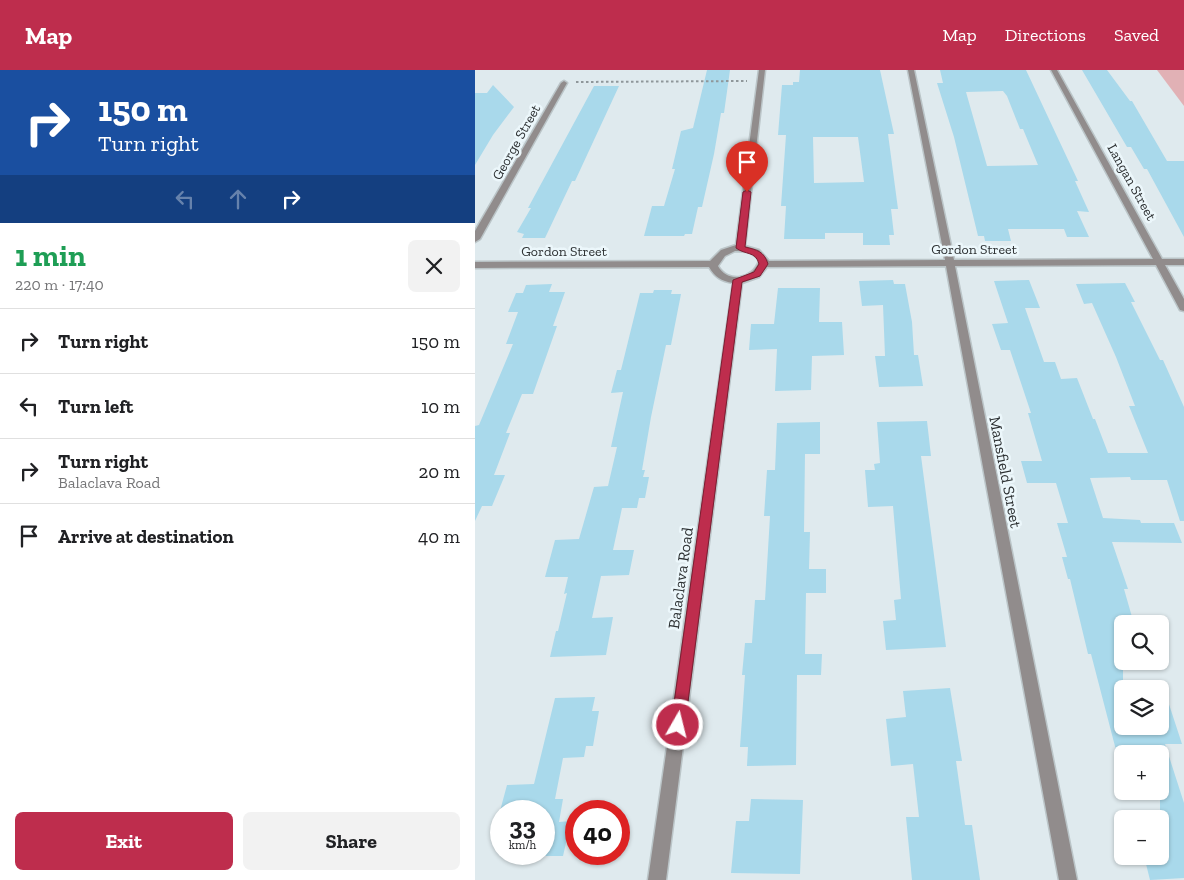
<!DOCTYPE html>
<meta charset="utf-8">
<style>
body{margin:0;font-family:"Zilla Slab",serif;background:#f2f2f2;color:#202124;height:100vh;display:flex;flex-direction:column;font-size:19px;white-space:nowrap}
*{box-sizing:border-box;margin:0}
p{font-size:16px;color:#757577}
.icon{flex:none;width:28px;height:28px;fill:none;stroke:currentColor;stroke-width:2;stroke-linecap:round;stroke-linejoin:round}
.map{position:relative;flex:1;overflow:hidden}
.panel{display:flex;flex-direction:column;background:#fff;width:475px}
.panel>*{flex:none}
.hud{background:#1a4fa0;color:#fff;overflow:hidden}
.fabs{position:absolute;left:639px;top:545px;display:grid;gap:10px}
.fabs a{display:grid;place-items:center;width:55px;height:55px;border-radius:8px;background:#fff;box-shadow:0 1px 4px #0004;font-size:25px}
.speed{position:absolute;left:15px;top:730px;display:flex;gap:10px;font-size:25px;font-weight:700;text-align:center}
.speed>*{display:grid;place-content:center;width:65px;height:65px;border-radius:50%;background:#fff;box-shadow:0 1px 4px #0004;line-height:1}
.speed small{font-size:12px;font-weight:400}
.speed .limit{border:8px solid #d22;background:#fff;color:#111}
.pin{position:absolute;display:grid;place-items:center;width:42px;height:42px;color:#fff;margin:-51px -21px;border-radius:50% 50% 50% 0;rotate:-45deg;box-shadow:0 0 5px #0007}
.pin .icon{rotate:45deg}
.me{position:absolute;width:55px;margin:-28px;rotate:8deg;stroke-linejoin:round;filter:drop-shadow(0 0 4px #0008)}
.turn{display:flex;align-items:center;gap:18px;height:105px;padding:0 15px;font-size:22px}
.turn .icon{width:65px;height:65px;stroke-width:2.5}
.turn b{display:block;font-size:35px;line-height:42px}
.lanes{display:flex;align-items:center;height:48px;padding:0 15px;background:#0003;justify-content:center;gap:25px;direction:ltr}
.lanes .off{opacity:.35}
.round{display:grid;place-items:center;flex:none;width:52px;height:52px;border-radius:8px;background:#f2f2f2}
.overview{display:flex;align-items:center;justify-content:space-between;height:85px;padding:0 15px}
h1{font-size:30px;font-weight:800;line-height:38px;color:#1e9e55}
.cta{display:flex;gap:10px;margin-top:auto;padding:10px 15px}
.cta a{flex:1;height:58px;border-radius:8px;background:#be2d4d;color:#fff;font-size:20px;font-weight:800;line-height:58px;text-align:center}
.cta a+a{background:#f2f2f2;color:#202124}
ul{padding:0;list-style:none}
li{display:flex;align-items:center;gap:15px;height:65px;padding:0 15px;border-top:1px solid #e0e0e0}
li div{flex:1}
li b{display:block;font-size:19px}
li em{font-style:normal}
header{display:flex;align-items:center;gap:30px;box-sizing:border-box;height:70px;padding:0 25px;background:#be2d4d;color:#fff}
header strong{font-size:24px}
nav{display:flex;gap:28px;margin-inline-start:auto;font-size:18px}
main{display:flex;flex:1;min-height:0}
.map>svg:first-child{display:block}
.green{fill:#e1b1b5}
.building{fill:#a9d9eb;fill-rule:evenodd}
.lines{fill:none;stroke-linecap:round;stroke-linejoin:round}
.minor-casing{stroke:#bbc5c8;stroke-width:3}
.path{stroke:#8f979a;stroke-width:2;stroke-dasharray:2.5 2.5;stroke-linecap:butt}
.minor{fill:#918c8c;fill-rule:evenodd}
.route{fill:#be2d4d;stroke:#7c1d32}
.labels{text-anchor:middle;stroke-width:5;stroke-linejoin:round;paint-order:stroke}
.far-street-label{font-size:14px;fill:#2c3032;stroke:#ecf7fb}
.street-label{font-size:16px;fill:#2c3032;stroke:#ecf7fb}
</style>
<header>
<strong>Map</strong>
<nav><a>Map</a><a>Directions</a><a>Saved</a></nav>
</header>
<main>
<section class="panel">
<div class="hud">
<div class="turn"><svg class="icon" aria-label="right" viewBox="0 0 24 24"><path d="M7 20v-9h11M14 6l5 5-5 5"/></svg><div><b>150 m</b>Turn right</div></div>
<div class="lanes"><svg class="icon off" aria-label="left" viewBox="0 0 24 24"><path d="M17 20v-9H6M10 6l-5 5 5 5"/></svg><svg class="icon off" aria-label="ahead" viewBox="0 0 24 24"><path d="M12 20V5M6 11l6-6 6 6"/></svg><svg class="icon" aria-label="right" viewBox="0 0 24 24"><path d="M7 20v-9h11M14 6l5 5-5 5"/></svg></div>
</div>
<div class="overview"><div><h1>1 min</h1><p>220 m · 17:40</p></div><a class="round"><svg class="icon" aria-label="close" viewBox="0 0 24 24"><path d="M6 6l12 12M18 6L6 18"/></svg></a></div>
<ul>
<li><svg class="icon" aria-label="right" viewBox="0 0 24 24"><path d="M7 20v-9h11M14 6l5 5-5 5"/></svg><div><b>Turn right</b></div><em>150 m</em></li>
<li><svg class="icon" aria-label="left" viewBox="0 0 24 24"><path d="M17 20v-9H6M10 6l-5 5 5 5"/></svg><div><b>Turn left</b></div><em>10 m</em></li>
<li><svg class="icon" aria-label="right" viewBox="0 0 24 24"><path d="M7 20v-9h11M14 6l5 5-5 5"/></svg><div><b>Turn right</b><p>Balaclava Road</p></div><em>20 m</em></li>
<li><svg class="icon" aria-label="arrive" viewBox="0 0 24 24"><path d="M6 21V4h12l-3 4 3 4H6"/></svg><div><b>Arrive at destination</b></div><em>40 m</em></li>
</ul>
<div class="cta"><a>Exit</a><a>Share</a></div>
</section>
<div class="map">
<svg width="709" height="810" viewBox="0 0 709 810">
<rect width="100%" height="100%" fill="#dfeaee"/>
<!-- green -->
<path class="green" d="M682 0H709V36Z"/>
<!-- building -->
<g class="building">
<path d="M232 0H255L249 43H246L239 84 227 137H223L217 164H210L209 166H169L177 136H189L200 99H197L206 61 218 58Z"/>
<path d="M325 0H405L419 64H413L423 139H416L419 165H414L415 175H388V163H350V169H309L311 136H306L311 65H303L307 15H318V12H324ZM338 67H383L389 112 339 113Z"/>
<path d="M465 0H551L603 111H600L614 142 602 141 614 167H592L589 159H533L536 171H510L509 166H503L479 67 462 13H468ZM528 21 532 26 545 59H548L563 95 512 96 491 22Z"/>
<path d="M607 0H632L655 31H657L692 91H709V167L672 99H669L656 77H652Z"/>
<path d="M18 15 39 37 18 65 0 95V23H12Z"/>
<path d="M119 16H144L100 111H97L70 168H47L49 164 42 162 56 138H53Z"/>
<path d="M418 210 419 214H430L437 252 439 285H443L448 316 404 317 400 286H410L408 235 387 236 384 211Z"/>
<path d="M554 210 565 238H550L569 292H580L586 309 602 308 618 349H620L633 383H673L654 336H660L641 287 617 233 609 234 601 214 650 213 660 232H656L685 290H688L709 337V451H705L692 410H656L655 407 615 408 628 448 665 450 666 453H699L707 473 637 472 653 519H649L659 554H648V656H685V619H689L707 674H690L709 733V808L675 810 669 786H685V684H642L616 584H613L595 509H593L587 487H592L582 453H593L581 413H552L546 391H567L553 343H556L535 280H526L517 254 533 253 519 211Z"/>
<path d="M77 214 74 222H90L78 256H82L58 324H47L31 363H35L19 405H30L17 436H7L0 451V356L4 355 38 274H31L43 242H33L41 223H48L51 215Z"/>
<path d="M303 218H345L344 252H367L369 285 337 286 336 320 300 321 302 279 274 280 276 254H299Z"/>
<path d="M179 220H197L196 224H206L196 275H191L176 347 167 400H170L168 407H174L170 428H164L162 438H147L138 480H159L154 505 126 506 117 548 138 547 131 585 75 587 81 561H83L92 523 89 524 93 507H70L80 470 104 469 119 417 133 416 142 377H136L148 322 136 323 142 300H146L165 223H178Z"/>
<path d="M452 351 456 386H446L471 577 411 580 408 551 421 550 419 530 426 529 418 436 393 437 390 400H400L399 394 405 393 402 352Z"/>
<path d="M345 352V384H330L329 462H335L334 499H351V523H331L330 584H347L346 605H322L321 695 272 696 273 677H265L270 605H267L270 573H277L280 530H290L295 446H289L292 400H300L302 353Z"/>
<path d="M475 618 487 691H481L490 755H497L505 810H437L431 747H444L438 694 416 696 411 649 431 647 428 621Z"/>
<path d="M120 627 117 641H124L118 676H111L109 687 88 688 80 729H88L84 752 96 751 88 786H69V741H25L32 715 59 714 80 628Z"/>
<path d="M276 729 328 730 325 804 256 803 261 751H274Z"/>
</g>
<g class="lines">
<!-- minor casing -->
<g class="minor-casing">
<g id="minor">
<path d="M284 0H290L270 176 284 180 294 191 470 190 433 0H439L479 190 678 189 576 0H582L687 189H709V195H690L709 229V241L705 240 681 195 480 196 602 810H584L471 196 292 197 284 207 267 213 191 810H173L258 213C246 211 240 207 234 197L0 198V192L235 191 246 180 261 175ZM260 181C270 181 279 182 284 191 278 209 253 214 243 196L250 186Z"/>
<path d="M89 11 92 13 5 169 0 172V161L86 13Z"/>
</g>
</g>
<!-- path -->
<path class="path" d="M101 12 272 11"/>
<!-- minor -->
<use href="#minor" class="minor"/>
</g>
<!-- route -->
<path class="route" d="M272 120 276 122 270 177C282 180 289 181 293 194L285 206 267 212 210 655 208 660 203 663 198 660 196 655 258 210 279 202 284 194C281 181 270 185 261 178L268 122Z"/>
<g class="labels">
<!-- far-street labels -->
<g class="far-street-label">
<text transform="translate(41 72) rotate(-61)" y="5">George Street</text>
<text transform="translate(657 112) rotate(61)" y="5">Langan Street</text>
<text x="499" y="184">Gordon Street</text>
<text x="89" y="186">Gordon Street</text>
</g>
<!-- street labels -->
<g class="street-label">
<text transform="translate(531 402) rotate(79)" y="6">Mansfield Street</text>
<text transform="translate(205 508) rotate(-82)" y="6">Balaclava Road</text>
</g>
</g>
</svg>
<div class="fabs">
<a><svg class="icon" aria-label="search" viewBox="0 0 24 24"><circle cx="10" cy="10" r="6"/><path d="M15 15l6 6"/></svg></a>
<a><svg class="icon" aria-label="layers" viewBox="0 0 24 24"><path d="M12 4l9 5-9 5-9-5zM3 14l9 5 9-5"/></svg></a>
<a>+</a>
<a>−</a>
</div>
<div class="speed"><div>33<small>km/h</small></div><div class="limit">40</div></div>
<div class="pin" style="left:272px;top:122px;background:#d93025"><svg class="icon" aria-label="arrive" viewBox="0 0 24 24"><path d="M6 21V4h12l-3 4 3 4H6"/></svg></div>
<svg class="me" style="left:203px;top:655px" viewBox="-20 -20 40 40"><circle r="17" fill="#be2d4d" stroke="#fff" stroke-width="3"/><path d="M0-11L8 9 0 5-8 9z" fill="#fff"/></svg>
</div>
</main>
